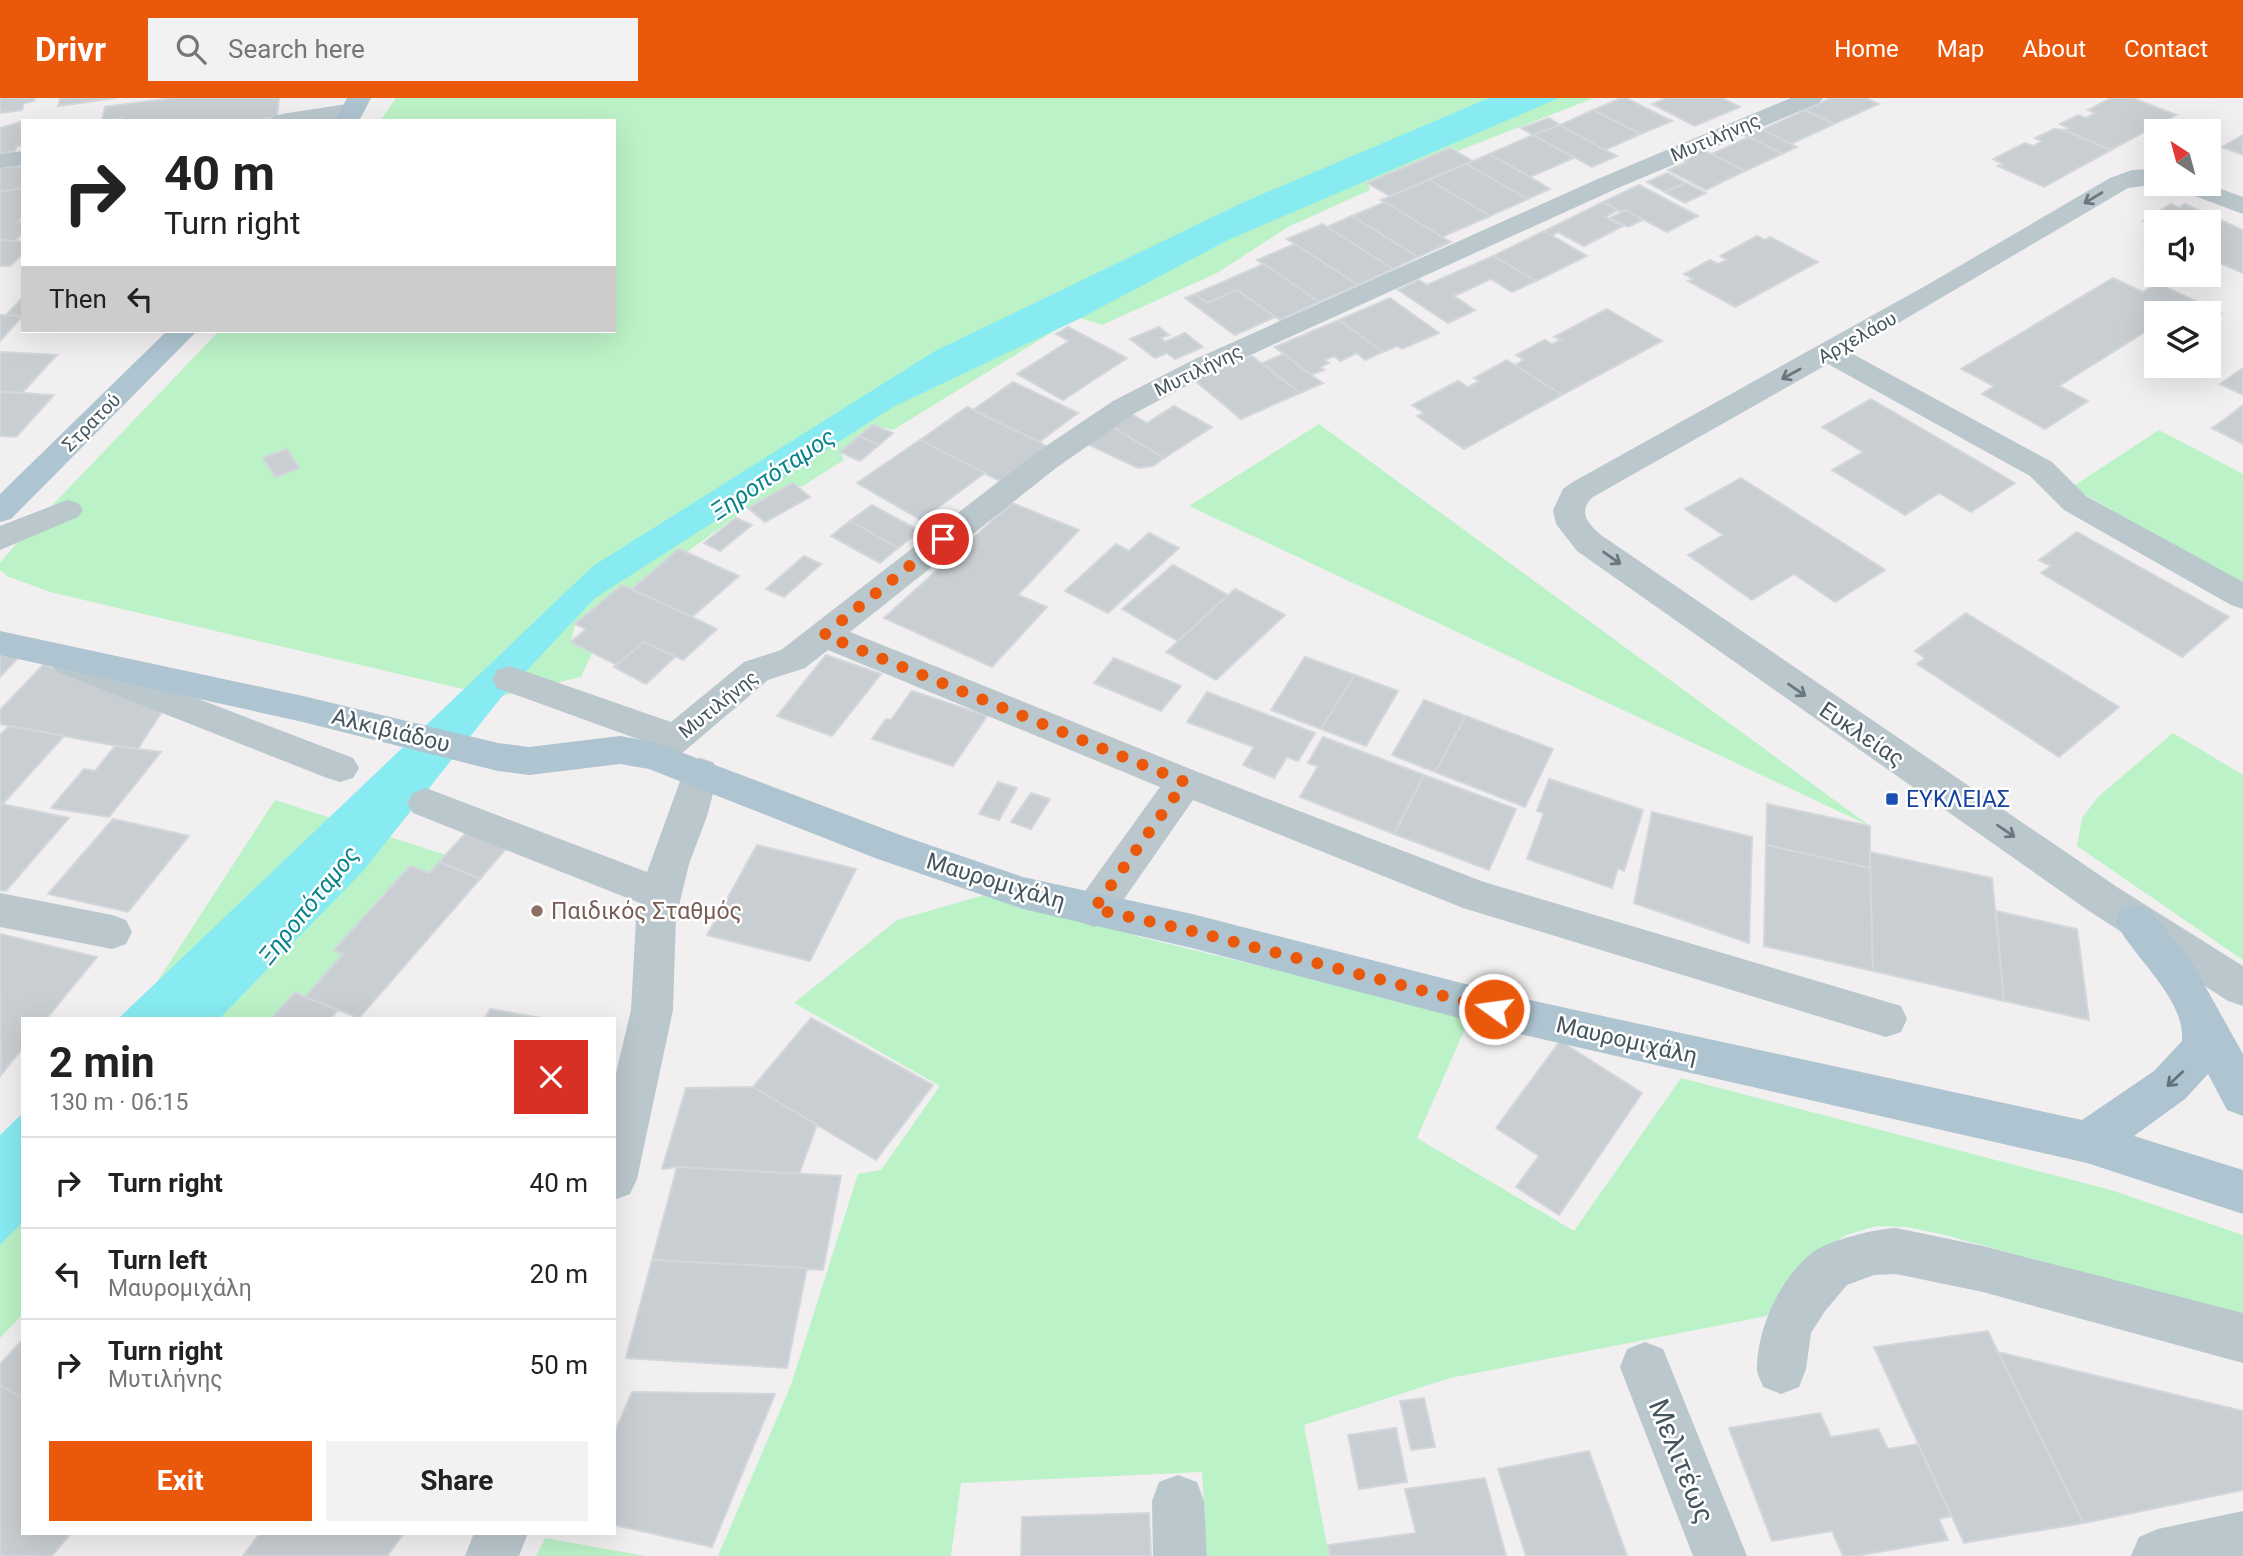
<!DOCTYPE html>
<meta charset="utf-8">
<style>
body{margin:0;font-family:Roboto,sans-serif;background:#f2f2f2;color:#222;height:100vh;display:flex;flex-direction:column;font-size:26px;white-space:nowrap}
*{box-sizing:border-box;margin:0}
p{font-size:23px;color:#767676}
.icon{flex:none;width:38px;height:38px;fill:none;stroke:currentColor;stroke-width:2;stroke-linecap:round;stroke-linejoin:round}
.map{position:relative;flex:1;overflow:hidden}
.details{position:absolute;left:21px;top:919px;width:595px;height:518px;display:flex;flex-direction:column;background:#fff;border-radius:0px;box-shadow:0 7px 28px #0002}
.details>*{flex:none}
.banner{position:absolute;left:21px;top:21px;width:595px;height:214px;border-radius:0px;box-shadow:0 7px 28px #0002;background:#fff;color:#222;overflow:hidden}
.needle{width:46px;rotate:324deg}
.fabs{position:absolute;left:2144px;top:21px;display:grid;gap:14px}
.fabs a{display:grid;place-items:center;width:77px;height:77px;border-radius:0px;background:#fff;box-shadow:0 7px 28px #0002;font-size:35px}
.pin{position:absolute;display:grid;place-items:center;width:60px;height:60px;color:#fff;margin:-30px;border:4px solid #fff;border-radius:50%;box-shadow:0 2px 7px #0007}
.me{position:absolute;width:77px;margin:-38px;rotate:284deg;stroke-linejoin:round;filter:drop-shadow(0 0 5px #0008)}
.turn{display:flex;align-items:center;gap:24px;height:147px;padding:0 28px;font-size:32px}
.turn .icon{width:91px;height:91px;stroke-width:2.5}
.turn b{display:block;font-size:49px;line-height:60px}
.then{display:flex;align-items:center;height:66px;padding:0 28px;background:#0003;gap:14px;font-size:26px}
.round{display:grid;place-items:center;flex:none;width:74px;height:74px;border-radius:0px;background:#f2f2f2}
.summary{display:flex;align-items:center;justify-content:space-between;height:119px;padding:0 28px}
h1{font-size:42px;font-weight:700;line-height:52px}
.cta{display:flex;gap:14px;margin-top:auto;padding:14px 28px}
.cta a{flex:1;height:80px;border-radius:0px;background:#ea580c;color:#fff;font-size:28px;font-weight:700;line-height:80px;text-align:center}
.cta a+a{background:#f2f2f2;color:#222}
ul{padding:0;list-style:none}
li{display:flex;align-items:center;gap:21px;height:91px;padding:0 28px;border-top:2px solid #e0e0e0}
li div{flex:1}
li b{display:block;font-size:26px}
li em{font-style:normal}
header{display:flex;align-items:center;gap:42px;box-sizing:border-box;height:98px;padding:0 35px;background:#ea580c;color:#fff}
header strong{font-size:33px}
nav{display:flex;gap:38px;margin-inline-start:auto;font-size:24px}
.search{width:490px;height:63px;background:#f2f2f2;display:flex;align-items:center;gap:18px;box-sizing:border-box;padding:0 24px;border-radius:0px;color:#767676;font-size:26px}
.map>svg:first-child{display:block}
.green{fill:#bcf2c8}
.water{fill:#87ebf1}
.building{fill:#c9ced2;stroke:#d3d7db;stroke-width:2}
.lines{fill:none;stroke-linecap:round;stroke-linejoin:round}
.minor{fill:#bac7cd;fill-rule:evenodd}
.major{fill:#aec4d0;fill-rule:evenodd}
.oneway{stroke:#69787f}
.oneway2{stroke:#60727a}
.route{stroke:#ea580c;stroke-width:12;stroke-dasharray:0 21.6}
.transit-dot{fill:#1a4fb4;stroke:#fff;stroke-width:2.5}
.education-dot{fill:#8d6e63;stroke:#fff;stroke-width:2.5}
.labels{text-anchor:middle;stroke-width:5;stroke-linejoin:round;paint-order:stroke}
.far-street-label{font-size:19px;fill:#46565e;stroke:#fff}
.street-label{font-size:23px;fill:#46565e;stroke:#fff}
.transit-label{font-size:23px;fill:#164399;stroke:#fff;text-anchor:start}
.education-label{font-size:23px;fill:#785e54;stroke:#fff;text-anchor:start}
.water-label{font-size:24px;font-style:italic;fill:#08838a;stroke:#fff}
.near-street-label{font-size:28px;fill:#46565e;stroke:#fff}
</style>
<header>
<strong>Drivr</strong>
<div class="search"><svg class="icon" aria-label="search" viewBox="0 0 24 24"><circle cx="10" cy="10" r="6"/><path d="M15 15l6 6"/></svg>Search here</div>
<nav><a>Home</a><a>Map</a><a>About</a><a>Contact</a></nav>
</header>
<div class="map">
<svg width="2243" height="1458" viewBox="0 0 2243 1458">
<rect width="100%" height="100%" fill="#f2eff0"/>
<!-- green -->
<g class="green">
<path d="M396 0H1594L1458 53 1450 50 1368 85 1370 92 1288 129 1217 175 1102 227 1081 220 1064 227 893 332 873 327 840 354 844 362 801 389 793 385 748 410 687 454 679 451 632 491 622 487 575 526 571 544 592 555 581 579 497 599 50 494 7 478 0 472V465L22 439 219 233H614V23H380Z"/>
<path d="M1319 326 1870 728 1189 408Z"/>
<path d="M2159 332 2243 376V487L2072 389Z"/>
<path d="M2173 635 2243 677V862L2077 748 2082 720 2098 699Z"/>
<path d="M275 702 449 758 298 920H119L157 884Z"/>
<path d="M1005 791 1140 839 1470 919 1417 1040 1574 1133 1681 980 2111 1092 2243 1137V1219L1945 1137 1907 1129 1876 1128 1846 1137 1803 1167 1767 1218 1450 1280 1304 1327 1329 1458H1207L1202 1374 961 1385 951 1458H718L791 1287 858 1076 881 1072 940 988 794 905 897 822Z"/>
<path d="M23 1015V1216L0 1240V1038Z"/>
<path d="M545 1440 645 1458H536Z"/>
</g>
<!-- water -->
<g class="water">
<path d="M1489 0H1559L1228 142 1081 220 893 309 595 500 500 601 363 773 220 920H119L593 468 935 253 1244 104Z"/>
<path d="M23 1015V1124L0 1147V1037Z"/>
</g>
<!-- building -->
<g class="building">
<path d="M0 0H35L34 3 24 5 22 12 0 15Z"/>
<path d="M60 0H116L58 8Z"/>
<path d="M174 0H279L277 19 251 23H122V20L102 23 105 9Z"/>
<path d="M1621 0H1626L1672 23 1641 36 1593 12Z"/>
<path d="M1667 0H1722L1740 9 1695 28 1652 6Z"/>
<path d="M1831 0H1866L1879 6 1834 26 1805 12Z"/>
<path d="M2111 0H2133L2176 17 2111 52 2064 32 2069 30 2060 26 2078 17 2086 20 2095 15 2088 12Z"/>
<path d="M1593 12 1641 36 1605 52 1560 27Z"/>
<path d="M1805 12 1834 26 1791 46 1762 32Z"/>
<path d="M1549 20 1560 27 1533 37 1521 30Z"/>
<path d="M23 23V47L17 48 15 53 0 55V30Z"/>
<path d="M1560 27 1605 52 1617 58 1592 69 1533 37Z"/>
<path d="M1759 30 1797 49 1782 56 1744 37Z"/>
<path d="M2054 31 2064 32 2111 52 2044 89 1998 68 2003 66 1993 61 2025 45 2033 48 2042 43 2035 40Z"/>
<path d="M1533 37 1574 60 1530 79 1489 56Z"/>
<path d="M2243 37V57L2222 49Z"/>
<path d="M1749 39 1782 56 1745 73 1711 56Z"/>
<path d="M1450 50 1473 63 1390 98 1367 85Z"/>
<path d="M1699 50 1745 73 1706 92 1668 72 1687 64 1679 60Z"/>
<path d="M1489 56 1530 79 1550 91 1528 101 1466 66Z"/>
<path d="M1466 66 1528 101 1490 118 1429 82Z"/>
<path d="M18 68 17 70 23 69V90L0 94V70Z"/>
<path d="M1667 75 1686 85 1665 94 1647 84Z"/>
<path d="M1429 82 1490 118 1442 139 1381 102Z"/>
<path d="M1686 85 1706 95 1685 105 1665 94Z"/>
<path d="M1639 87 1698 118 1667 134 1626 112 1621 114 1603 104Z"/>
<path d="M23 90V118L18 124H23V135L15 143 0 142V94Z"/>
<path d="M1385 104 1442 139 1451 144 1418 159 1352 118Z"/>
<path d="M1603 104 1618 112 1605 119 1623 128 1584 148 1558 134 1552 138 1544 133Z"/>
<path d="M2171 106 2179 110 2185 106 2243 132V175L2208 160V124H2156V136L2145 131 2151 127 2143 123Z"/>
<path d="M1626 112 1643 122 1628 129 1610 120Z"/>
<path d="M1352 118 1418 159 1393 171 1327 129Z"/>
<path d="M1323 126 1327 129 1393 171 1358 187 1287 141Z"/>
<path d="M1544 133 1587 158 1536 183 1493 158Z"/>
<path d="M1757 138 1765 142 1770 139 1818 164 1735 209 1688 183 1693 181 1684 176 1710 162 1718 166 1727 162 1720 158Z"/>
<path d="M0 142 23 144V156L10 168H0Z"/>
<path d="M1295 146 1358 187 1319 204 1257 162Z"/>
<path d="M1493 158 1536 183 1512 194 1491 181 1454 198 1475 212 1448 225 1398 192 1419 182 1427 187Z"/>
<path d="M1264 166 1319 204 1280 222 1237 192 1207 205 1195 196Z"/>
<path d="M2113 180 2143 194 2157 185 2221 215 2208 223V215H2156V227L2059 288 2088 303 2045 331 1982 296 1994 288 1961 271Z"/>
<path d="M1237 192 1275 219 1235 237 1185 200 1195 196 1207 205Z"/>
<path d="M23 199V218H5Z"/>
<path d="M1390 200 1439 235 1402 251 1397 248 1383 254 1339 222Z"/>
<path d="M1607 211 1662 243 1562 297 1515 267 1524 262 1516 257 1545 242 1552 246 1561 242 1554 239Z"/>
<path d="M0 217 23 218 0 243Z"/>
<path d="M1339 222 1383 254 1365 262 1357 255 1340 263 1334 258 1325 262 1329 265 1320 269 1324 272 1311 277 1275 249Z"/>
<path d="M1068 229 1127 260 1063 302 1017 276 1069 243 1056 236Z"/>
<path d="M1159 229 1169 237 1161 240 1165 244 1185 235 1203 249 1175 261 1167 255 1155 260 1130 241Z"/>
<path d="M0 254 57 257 22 295 0 294Z"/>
<path d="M1284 256 1311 277 1323 285 1300 295 1262 265Z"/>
<path d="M1252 258 1300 295 1241 321 1194 282Z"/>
<path d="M1507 262 1562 297 1464 351 1417 318 1424 315 1412 307 1458 283 1468 289 1480 283 1474 280Z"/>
<path d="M2243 270V297L2220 286Z"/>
<path d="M1013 284 1078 315 1039 344 973 312Z"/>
<path d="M0 294 22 295 54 297 16 339 0 338Z"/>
<path d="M1871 301 2015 385 1971 414 1939 395 1905 417 1832 372 1863 354 1822 329Z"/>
<path d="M2243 307V346L2212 330 2225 321Z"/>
<path d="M1174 308 1212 329 1164 360 1108 326 1128 314 1147 325Z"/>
<path d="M967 309 1039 344 1046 348 1000 383 920 342Z"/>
<path d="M873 327 893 335 879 347 859 338Z"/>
<path d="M1112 329 1164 360 1153 368 1138 370 1085 345Z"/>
<path d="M859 338 879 347 860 363 840 354Z"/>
<path d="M920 342 985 375 921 422 857 385Z"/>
<path d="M287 351 299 370 276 379 263 360Z"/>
<path d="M1741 380 1885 472 1835 504 1794 476 1752 502 1688 457 1723 437 1685 411Z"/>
<path d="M793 385 810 399 765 424 748 410Z"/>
<path d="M1012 405 1079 432 1018 497 1047 509 992 569 884 520Z"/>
<path d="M872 407 920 433 898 450 850 423Z"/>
<path d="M736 420 752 427 720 453 704 445Z"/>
<path d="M850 423 898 450 880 465 831 438Z"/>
<path d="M2077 434 2229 519 2182 559 2041 475 2051 468 2039 462Z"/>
<path d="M1149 435 1179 450 1108 515 1065 493 1116 446 1129 453Z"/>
<path d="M679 451 739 478 692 519 632 491Z"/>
<path d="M804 458 821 466 784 499 766 491Z"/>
<path d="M1173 467 1228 497 1178 543 1122 511Z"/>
<path d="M622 487 692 519 717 531 683 562 644 544 617 567 571 544 586 531 575 526Z"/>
<path d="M1235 491 1285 517 1216 582 1166 554Z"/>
<path d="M1966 515 2119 609 2059 659 1917 566 1925 560 1915 553Z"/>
<path d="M644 544 675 559 646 586 614 569Z"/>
<path d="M0 547 27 551 0 579Z"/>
<path d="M826 557 881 576 832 638 777 618Z"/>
<path d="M1305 559 1355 577 1321 631 1271 612Z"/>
<path d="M1114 560 1181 588 1161 613 1094 585Z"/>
<path d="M44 566 163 612 137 652 0 626V612Z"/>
<path d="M1355 577 1398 593 1366 648 1321 631Z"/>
<path d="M912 593 987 618 953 668 872 641 886 621 891 622Z"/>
<path d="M1207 594 1315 635 1298 663 1287 659 1274 680 1243 667 1254 649 1187 624Z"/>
<path d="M1424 602 1466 618 1435 674 1392 657Z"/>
<path d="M1466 618 1553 651 1525 709 1435 674Z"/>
<path d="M9 628 64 638 0 709V637Z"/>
<path d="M1323 639 1424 677 1394 736 1300 699 1318 668 1308 665Z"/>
<path d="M115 648 161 654 109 719 51 710 84 671 95 673Z"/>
<path d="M1424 677 1516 711 1489 772 1394 736Z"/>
<path d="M1549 681 1643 712 1624 773 1618 770 1612 790 1527 761 1544 715 1537 713Z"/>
<path d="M998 684 1017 690 999 722 979 716Z"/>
<path d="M1031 695 1050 701 1031 731 1011 724Z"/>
<path d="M2 706 69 720 6 793 0 792V709Z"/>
<path d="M1767 706 1870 728V770L1766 747Z"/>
<path d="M1652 714 1752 739 1749 845 1634 805Z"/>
<path d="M113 721 189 738 128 814 48 796Z"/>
<path d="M475 725 515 740 480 781 439 764Z"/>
<path d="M757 747 856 771 810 863 707 837Z"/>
<path d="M1766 747 1870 770 1873 873 1764 848Z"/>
<path d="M1870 754 1992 780 2004 903 1873 873Z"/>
<path d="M439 764 480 781 359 920 305 899 343 856 334 852 410 768 429 775Z"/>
<path d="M1996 813 2077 831 2089 922 2004 903Z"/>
<path d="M0 836 97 859 47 920H23V950L1 977Z"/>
<path d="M295 894 305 899 338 912 331 920H272Z"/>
<path d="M490 911 541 920H485Z"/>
<path d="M811 920 933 987 876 1062 753 989Z"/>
<path d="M1560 943 1642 995 1559 1117 1516 1089 1539 1058 1496 1030Z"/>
<path d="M753 989 817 1027 799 1076 677 1069 662 1071 686 990Z"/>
<path d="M677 1069 841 1078 823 1172 652 1162Z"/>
<path d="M652 1162 807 1170 787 1270 626 1260Z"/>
<path d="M1988 1233 1998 1254 2084 1425 1964 1445 1874 1249Z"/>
<path d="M23 1241V1300L0 1287V1266Z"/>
<path d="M1998 1254 2243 1313V1392L2084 1425Z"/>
<path d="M0 1287 23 1300V1435H71L52 1458H0Z"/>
<path d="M632 1294 775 1296 712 1449 614 1427V1336Z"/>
<path d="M1424 1300 1435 1349 1411 1352 1400 1303Z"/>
<path d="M1820 1315 1831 1339 1878 1331 1888 1351 1918 1346 1951 1418 1939 1421 1948 1442 1856 1458H1843L1832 1433 1772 1443 1729 1330Z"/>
<path d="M1396 1330 1407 1384 1359 1391 1348 1337Z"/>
<path d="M1589 1353 1627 1458H1526L1498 1371Z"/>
<path d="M1485 1380 1506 1458H1330L1328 1447 1416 1435 1405 1391Z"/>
<path d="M1149 1415 1151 1458H1021L1022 1419Z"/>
<path d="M260 1435H404L387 1458H243Z"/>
</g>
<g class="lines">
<!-- minor -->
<g class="minor">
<path d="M1791 0H1823L1819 5 1618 90 1213 274 1135 315 1056 370 850 534 1198 674 1484 784 1901 908 1907 921 1901 934 1886 939 1463 810 1193 702 1108 824 1094 829 1080 824 1074 812 1080 800 1160 689 828 552 805 570 768 582 667 668 654 672 641 668 635 658 646 644 497 590 492 581 497 572 510 568 671 624 744 564 781 552 1034 356 1113 303 1193 262 1600 80Z"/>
<path d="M353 5 361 7 365 12 361 17 329 23H270L274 18 282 16Z"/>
<path d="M23 53V67L0 70V56Z"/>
<path d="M2156 71V86H2159L2128 90 1849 254 2052 364 2086 398 2243 484V511L2231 507 2064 412 2030 378 1828 266 1593 399C1577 413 1588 426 1601 437L2117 789 2243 868V908L2228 903 2089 813 1577 453 1556 426 1553 412 1563 391 1571 385 1927 187 2110 80 2132 72Z"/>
<path d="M2172 86H2207L2243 99V116L2176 91Z"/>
<path d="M67 402 78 405 83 412 78 419 0 452V428Z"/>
<path d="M68 551 353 660 359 670 353 680 340 684 327 680 56 573 50 564 56 555Z"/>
<path d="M700 660 713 664 719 674 707 718 689 766 676 820 673 912 637 1081 630 1096 614 1102V983L631 912 636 820 640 805 413 715 407 705 413 695 426 690 647 774 687 664Z"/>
<path d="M0 795 112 817 126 822 132 834 126 846 112 851 0 829Z"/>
<path d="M1896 1130 1983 1148 2243 1215V1265L1983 1194 1896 1176 1874 1177 1847 1187 1825 1213 1811 1235 1806 1271 1799 1289 1781 1296 1763 1289C1761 1282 1756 1275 1757 1268 1758 1228 1781 1179 1813 1154 1830 1142 1875 1131 1896 1130Z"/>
<path d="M1645 1244 1663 1251 1747 1458H1693L1620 1269 1627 1251Z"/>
<path d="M1178 1377 1197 1384 1204 1403 1207 1458H1153L1152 1403 1159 1384Z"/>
<path d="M2243 1413V1458H2131L2139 1439 2158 1431Z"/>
<path d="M474 1435H528L519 1458H465Z"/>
</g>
<!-- major -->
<g class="major">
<path d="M347 0H371L359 23H335Z"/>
<path d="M167 233H197L11 421 0 424V396Z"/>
<path d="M0 533 303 598 498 645 529 649 620 638 654 644 903 738 1023 779 1192 816 1520 900 2082 1022 2154 973 2182 943C2185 899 2133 860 2115 823L2121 811 2135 806 2149 811 2190 861 2243 956V1018L2227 1012 2208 976 2185 1001 2134 1038 2243 1072V1116L2087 1065 1520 936 1192 850 1023 811 875 760 649 671 620 666 529 677 498 673 303 624 0 557Z"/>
</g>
</g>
<!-- one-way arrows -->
<defs><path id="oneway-shaft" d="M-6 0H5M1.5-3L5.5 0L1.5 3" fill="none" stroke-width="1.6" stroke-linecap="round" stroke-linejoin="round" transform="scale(1.75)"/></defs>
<g class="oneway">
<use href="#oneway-shaft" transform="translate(2093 100) rotate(149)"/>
<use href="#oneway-shaft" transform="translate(1791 276) rotate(151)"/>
<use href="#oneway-shaft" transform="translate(1612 460) rotate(35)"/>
<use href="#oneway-shaft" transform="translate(1797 592) rotate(35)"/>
<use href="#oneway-shaft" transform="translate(2006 733) rotate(34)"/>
</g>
<use class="oneway2" href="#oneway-shaft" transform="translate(2175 981) rotate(137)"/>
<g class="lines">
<!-- route -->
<path class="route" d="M943 441 824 537 1185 684 1094 811 1192 833 1494 911"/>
</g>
<!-- markers -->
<rect class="transit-dot" x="1885" y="694" width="14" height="14" rx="3.5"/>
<circle class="education-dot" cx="537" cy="813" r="7"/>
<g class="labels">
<!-- far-street labels -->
<g class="far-street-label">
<text transform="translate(1715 39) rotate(-23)" y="7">Μυτιλήνης</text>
<text transform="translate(1857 239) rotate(-29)" y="7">Αρχελάου</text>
<text transform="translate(1198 272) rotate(-26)" y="7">Μυτιλήνης</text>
<text transform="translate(91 324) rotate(-45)" y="7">Στρατού</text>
<text transform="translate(718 606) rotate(-39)" y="7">Μυτιλήνης</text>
</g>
<!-- street labels -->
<g class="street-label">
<text transform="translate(391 632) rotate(14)" y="8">Αλκιβιάδου</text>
<text transform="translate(1862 636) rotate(34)" y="8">Ευκλείας</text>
<text transform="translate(996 783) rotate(17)" y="8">Μαυρομιχάλη</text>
<text transform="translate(1627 942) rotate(13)" y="8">Μαυρομιχάλη</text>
</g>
<!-- transit labels -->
<g class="transit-label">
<text x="1906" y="709">ΕΥΚΛΕΙΑΣ</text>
</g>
<!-- education labels -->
<g class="education-label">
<text x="551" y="821">Παιδικός Σταθμός</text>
</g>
<!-- water labels -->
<g class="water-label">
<text transform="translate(773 376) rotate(-34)" y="8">Ξηροπόταμος</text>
<text transform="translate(309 807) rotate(-51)" y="8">Ξηροπόταμος</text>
</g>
<!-- near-street labels -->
<g class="near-street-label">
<text transform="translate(1682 1363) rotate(68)" y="10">Μελιτέως</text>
</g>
</g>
</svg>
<div class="fabs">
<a><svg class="needle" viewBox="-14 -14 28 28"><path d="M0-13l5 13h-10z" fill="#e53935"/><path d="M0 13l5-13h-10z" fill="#767676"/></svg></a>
<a><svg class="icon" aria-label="sound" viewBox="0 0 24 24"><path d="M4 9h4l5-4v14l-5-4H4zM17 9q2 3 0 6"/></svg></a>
<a><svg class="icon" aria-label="layers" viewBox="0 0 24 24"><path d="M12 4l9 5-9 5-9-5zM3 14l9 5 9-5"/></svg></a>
</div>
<div class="pin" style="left:943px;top:441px;background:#d93025"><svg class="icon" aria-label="arrive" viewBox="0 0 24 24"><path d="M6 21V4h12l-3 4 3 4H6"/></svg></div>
<svg class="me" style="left:1494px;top:911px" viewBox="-20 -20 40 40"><circle r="17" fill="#ea580c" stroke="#fff" stroke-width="3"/><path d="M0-11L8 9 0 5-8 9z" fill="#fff"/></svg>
<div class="banner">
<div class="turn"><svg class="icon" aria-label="right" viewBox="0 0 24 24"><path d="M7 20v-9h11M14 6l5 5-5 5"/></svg><div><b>40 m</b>Turn right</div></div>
<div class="then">Then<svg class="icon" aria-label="left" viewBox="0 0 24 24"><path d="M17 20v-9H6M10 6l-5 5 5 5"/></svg></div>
</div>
<section class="details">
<div class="summary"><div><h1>2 min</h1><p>130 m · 06:15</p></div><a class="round" style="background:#d93025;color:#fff"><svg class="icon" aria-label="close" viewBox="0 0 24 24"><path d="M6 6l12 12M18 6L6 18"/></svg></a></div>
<ul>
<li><svg class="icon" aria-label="right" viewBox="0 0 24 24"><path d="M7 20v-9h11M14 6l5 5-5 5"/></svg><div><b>Turn right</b></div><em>40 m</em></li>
<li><svg class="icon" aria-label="left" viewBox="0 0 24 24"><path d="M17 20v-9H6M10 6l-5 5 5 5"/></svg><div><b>Turn left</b><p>Μαυρομιχάλη</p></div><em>20 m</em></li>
<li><svg class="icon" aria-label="right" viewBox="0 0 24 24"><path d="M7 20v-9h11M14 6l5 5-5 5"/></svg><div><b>Turn right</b><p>Μυτιλήνης</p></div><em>50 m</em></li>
</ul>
<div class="cta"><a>Exit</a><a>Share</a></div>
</section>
</div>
